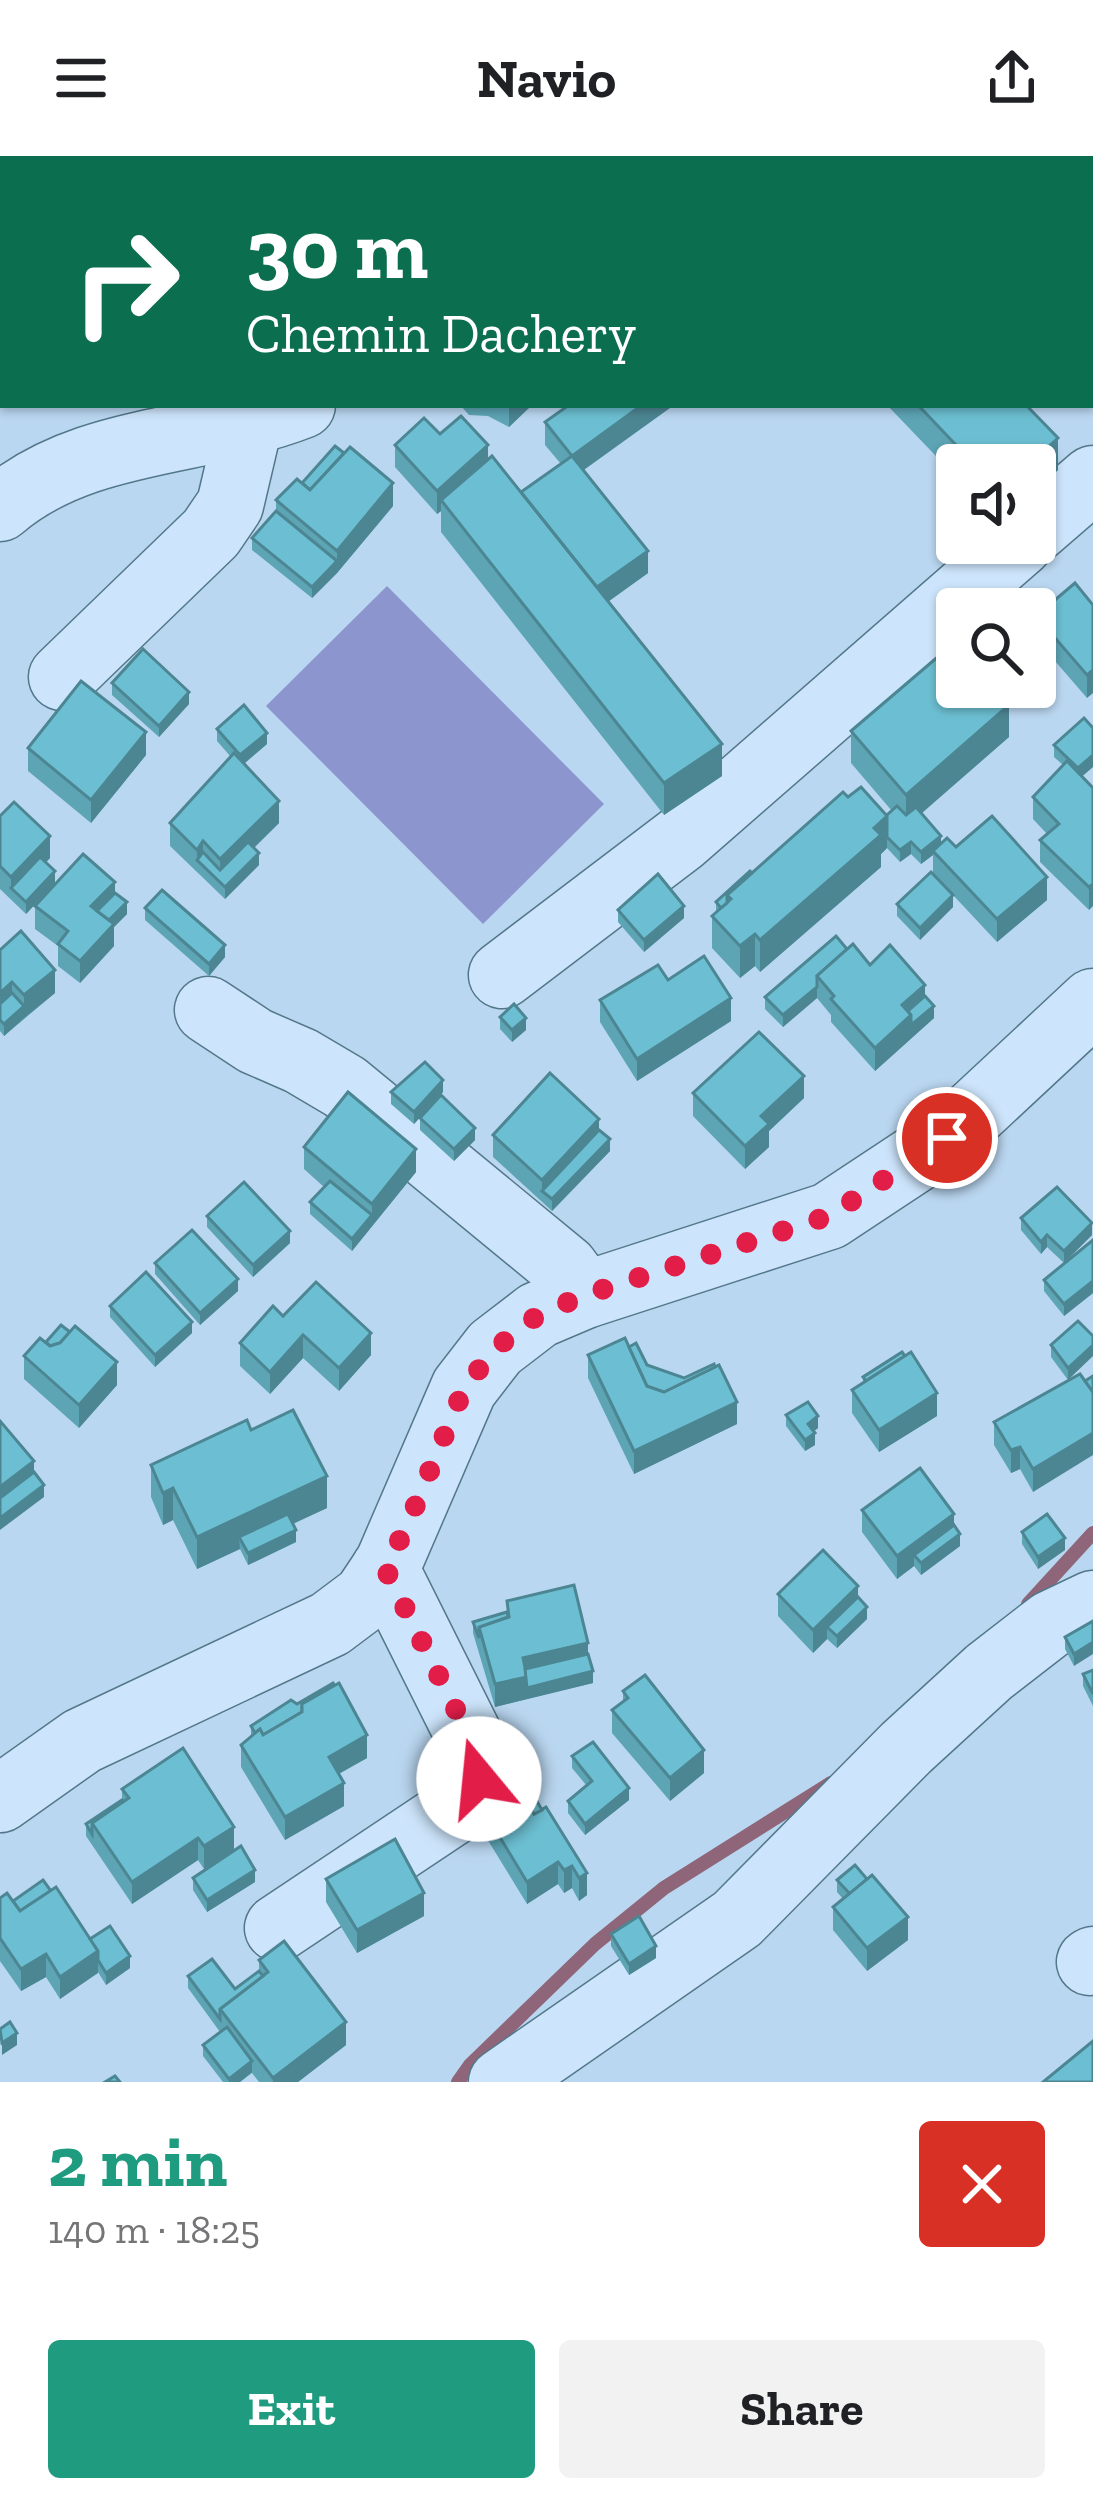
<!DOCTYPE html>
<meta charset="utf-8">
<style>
body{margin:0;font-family:"Zilla Slab",serif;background:#f2f2f2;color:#202124;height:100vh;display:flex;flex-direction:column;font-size:45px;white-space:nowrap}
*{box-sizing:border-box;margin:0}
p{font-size:39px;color:#757577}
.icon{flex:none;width:66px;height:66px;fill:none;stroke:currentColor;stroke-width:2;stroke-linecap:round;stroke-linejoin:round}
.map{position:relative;height:1926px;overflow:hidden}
.panel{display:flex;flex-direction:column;background:#fff;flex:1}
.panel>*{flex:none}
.top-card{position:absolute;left:0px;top:0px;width:1095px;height:252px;box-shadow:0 3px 9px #0004;background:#0b6e4f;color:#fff;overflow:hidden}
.buttons{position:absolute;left:936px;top:288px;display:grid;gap:24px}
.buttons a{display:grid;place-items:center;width:120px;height:120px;border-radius:12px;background:#fff;box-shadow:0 3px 9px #0004;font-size:60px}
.pin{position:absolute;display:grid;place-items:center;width:102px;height:102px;color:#fff;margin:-51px;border:6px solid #fff;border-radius:50%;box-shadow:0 3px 12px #0007}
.me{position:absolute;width:132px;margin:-66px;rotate:343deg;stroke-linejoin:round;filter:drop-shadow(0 0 9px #0008)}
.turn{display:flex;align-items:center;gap:42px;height:252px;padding:0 48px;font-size:54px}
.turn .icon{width:156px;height:156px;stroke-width:2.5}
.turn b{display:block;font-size:84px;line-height:102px}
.round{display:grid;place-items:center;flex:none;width:126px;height:126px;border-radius:12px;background:#f2f2f2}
.overview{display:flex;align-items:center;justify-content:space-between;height:204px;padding:0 48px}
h1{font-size:72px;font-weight:700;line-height:90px;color:#1f9c7f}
.button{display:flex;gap:24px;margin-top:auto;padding:24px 48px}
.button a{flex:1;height:138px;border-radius:12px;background:#1f9c7f;color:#fff;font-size:48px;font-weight:700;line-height:138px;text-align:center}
.button a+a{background:#f2f2f2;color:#202124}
header{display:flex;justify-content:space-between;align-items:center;height:156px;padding:0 48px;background:#fff;font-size:54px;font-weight:700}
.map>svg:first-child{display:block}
.green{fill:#8d95cf}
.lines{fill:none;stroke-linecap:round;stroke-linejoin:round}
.stream{stroke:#8f6679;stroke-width:14}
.minor-casing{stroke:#537889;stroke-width:69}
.minor{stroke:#cde5fc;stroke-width:66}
.wall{fill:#5da4b5}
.shaded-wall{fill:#4c8693}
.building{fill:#6cbfd2;stroke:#4c8693;stroke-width:3}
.route{stroke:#e11d48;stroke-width:21;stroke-dasharray:0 37.8}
</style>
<header><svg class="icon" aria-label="menu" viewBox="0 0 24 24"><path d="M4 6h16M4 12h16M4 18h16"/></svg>Navio<svg class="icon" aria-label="share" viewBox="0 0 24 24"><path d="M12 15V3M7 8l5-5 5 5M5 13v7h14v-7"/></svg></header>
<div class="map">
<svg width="1093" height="1926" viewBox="0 0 1093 1926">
<rect width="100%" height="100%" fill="#bad7f1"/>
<!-- green -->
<path class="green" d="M387 430 604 648 483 768 266 550Z"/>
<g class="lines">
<!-- stream -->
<g class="stream">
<path d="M1028 1448 1093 1377"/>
<path d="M458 1926 470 1909 595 1788 664 1732 831 1627"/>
</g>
<!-- minor casing -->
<g class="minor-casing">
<g id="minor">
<path d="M891 0 895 3"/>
<path d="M605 3 609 0"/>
<path d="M1092 111 1093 110"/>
<path d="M0 352C83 280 203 288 302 249"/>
<path d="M1035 373 1093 323"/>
<path d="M62 521 211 377 230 349 249 268"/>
<path d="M502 819 681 683 1020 387"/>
<path d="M208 854 255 885 301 905 345 931 565 1112 585 1139"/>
<path d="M0 1643 82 1585 330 1468 366 1441 388 1408 464 1232 495 1192 538 1159 585 1139 829 1060 947 982 1093 846"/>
<path d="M278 1772 461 1650C477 1632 485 1617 476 1594L385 1412"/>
<path d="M1090 1806 1093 1804"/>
<path d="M502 1926 737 1763 906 1592 989 1516 1051 1468 1093 1448"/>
</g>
</g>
<!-- minor -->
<use href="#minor" class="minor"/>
</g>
<!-- wall -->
<g class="wall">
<path d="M693 0H763L761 3H697Z"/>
<path d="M0 63 3 65V201L0 198Z"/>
<path d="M460 249H532L509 271 488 260 469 259Z"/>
<path d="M569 249H674L584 314 648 417 608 446 722 620 664 659 441 376V355L437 358 395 311V289L440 278 488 304 521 336 561 308 545 289V266Z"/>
<path d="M887 249H1026L1058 314 1035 334V309H957V322Z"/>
<path d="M302 327 393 350 337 417 312 442 252 394V382L276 355V344Z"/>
<path d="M1093 449 1087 542 1036 483V460Z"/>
<path d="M112 527 189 548 159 581 112 539Z"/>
<path d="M1084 562 1082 621 1093 632 1089 754 1040 706V684L1047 678 1033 663V641L1063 609 1054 601V589Z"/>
<path d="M217 573 267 588 244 608 279 667 254 692 259 709 225 743 170 690V667L231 601 217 585Z"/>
<path d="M851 575 1009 581 921 657 941 688 956 691 1047 744 997 786 953 739V751L920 784 897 760V748L933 718V699L921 708 911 698 900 706 887 692 881 698V711L760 816 755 810 740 822 712 792V760L716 757V746L848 641 887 659 892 655 851 607Z"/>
<path d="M28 592 146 599 91 667 28 615Z"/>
<path d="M0 660 50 702 46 706 55 727 26 758 0 733Z"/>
<path d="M115 737 127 758 114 771V790L80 827 58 810V790L35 773V750Z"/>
<path d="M145 752 225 801 209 820 145 764Z"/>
<path d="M618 754 684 762 644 796 618 766Z"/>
<path d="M847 793 870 809 925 840 934 862 875 915 831 866V859L817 842 783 871 765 853V841Z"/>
<path d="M0 794 55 837 4 880 0 875Z"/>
<path d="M668 824 731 865 637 925 600 866V844Z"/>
<path d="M500 861 526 874 512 886 500 873Z"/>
<path d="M391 936H443L414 968 391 948Z"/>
<path d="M693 937 804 942 769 975V991L745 1013 693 960Z"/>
<path d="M420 962 475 984 454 1005 420 974Z"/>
<path d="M599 974 610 995 552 1055 493 1001V979Z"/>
<path d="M304 991 416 1016 352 1095 310 1058V1046L324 1031 304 1013Z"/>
<path d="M207 1060 290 1087 253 1121 207 1071Z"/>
<path d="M1021 1062 1092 1079 1064 1107 1047 1091 1041 1098 1021 1074Z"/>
<path d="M1093 1084V1137L1064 1160 1044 1135V1124Z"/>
<path d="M155 1107 238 1135 200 1169 155 1118Z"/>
<path d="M110 1150 192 1177 155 1211 110 1161Z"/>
<path d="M283 1160 371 1199 339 1235 303 1202 270 1238 240 1210V1187Z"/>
<path d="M1093 1180 1068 1224 1051 1201V1189Z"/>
<path d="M629 1191 647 1209 737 1268 634 1318 588 1222V1199Z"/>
<path d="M24 1200 117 1229 79 1272 24 1223Z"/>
<path d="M1080 1218 1033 1336 1020 1313 1011 1317 994 1289V1266Z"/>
<path d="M863 1221 937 1260 879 1296 852 1257V1234L863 1227Z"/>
<path d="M786 1259 818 1272 814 1275 815 1289 805 1295 786 1270Z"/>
<path d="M251 1274 327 1352 293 1368 296 1386 248 1409 240 1393 197 1413 173 1364 163 1369 151 1341V1309Z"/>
<path d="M862 1354 954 1358V1369L960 1390 921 1419 914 1410 897 1423 862 1376Z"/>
<path d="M1022 1376 1065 1394 1038 1413 1022 1388Z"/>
<path d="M778 1438 858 1441 867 1463 837 1492 827 1483 813 1497 778 1460Z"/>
<path d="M507 1445 588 1498 593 1527 495 1551 473 1477V1466L507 1456Z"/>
<path d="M1093 1465 1074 1510 1065 1493V1481Z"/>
<path d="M1093 1514V1550L1083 1530V1518Z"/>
<path d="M623 1535 704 1617 670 1645 612 1577V1554L623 1545Z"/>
<path d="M251 1570 367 1602 339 1618 344 1650 285 1684 241 1611V1589L251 1581Z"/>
<path d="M572 1600 629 1644 585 1679 568 1657V1645L587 1630 572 1612Z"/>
<path d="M122 1633 234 1694 204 1713 198 1704 132 1748 86 1680V1668L122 1644Z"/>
<path d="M521 1636 542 1654 546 1651 587 1739 579 1745 572 1732 564 1737 558 1728 527 1748 481 1673V1650Z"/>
<path d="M193 1722 255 1726 207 1756 193 1734Z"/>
<path d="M326 1723 424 1760 357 1797 326 1746Z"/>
<path d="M867 1723 908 1784 867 1815 833 1774V1751L843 1743 837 1736V1724Z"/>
<path d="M0 1742 13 1745 90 1783 130 1812 106 1829 98 1816 60 1843 46 1821 21 1835 0 1805Z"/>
<path d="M611 1778 656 1802 629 1819 611 1790Z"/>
<path d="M259 1804 346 1889 298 1926H259L252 1917 240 1926H223L203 1900V1889L220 1876 188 1832V1820L235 1833 259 1815Z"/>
</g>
<!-- shaded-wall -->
<g class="shaded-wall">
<path d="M747 0H763L761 3H745Z"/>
<path d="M811 0H832L829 3H808Z"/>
<path d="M509 249H532L509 271Z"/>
<path d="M642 249H674L572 322V300Z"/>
<path d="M1058 282V314L1035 334V309H1028Z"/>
<path d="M488 289V312L441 344V355L437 358V335Z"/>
<path d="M393 327V350L337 417 312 442V431L337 405V395Z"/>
<path d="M648 395V417L592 457V434Z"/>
<path d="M1093 514V537L1087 542V519Z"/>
<path d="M189 536V548L159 581V570Z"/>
<path d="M1009 549V581L906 671V639Z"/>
<path d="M146 576V599L91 667V644Z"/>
<path d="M267 577V588L240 611V599Z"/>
<path d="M722 588V620L664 659V627Z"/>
<path d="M1093 599V611L1078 624V612Z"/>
<path d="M279 645V667L220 725V703Z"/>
<path d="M887 660V692L881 698V711L760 816V784Z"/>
<path d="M50 680V702L17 737 11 732V721Z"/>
<path d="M941 680V692L933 695V699L921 708V696Z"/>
<path d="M203 685V708L197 704V694Z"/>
<path d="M911 686V698L900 706V694Z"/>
<path d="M259 697V709L225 743V731Z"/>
<path d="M55 715V727L26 758V746Z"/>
<path d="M1047 721V744L997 786V763Z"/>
<path d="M115 726V748L98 766 91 750Z"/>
<path d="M1093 728V750L1089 754V731Z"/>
<path d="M953 739V751L920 784V772Z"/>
<path d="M127 746V758L114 771V790L80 827V805L103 769Z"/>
<path d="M684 750V762L644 796V784Z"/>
<path d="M755 778V810L740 822V790Z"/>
<path d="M225 789V801L209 820V808Z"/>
<path d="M55 814V837L24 862V839Z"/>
<path d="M12 826V849L0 860V837Z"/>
<path d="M925 829V852L934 850V862L875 915V892L902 849Z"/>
<path d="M817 831V842L783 871V859Z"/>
<path d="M731 842V865L637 925V903Z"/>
<path d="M24 850V862L4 880V868Z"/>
<path d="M526 862V874L512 886V874Z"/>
<path d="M804 920V942L769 975V991L745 1013V990L761 960Z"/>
<path d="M443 924V936L414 968V956Z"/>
<path d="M599 963V986L542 1035V1047V1024Z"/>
<path d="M475 972V984L454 1005V993Z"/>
<path d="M610 983V995L552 1055V1043Z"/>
<path d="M416 993V1016L352 1095V1083L372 1059V1048Z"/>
<path d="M1092 1067V1079L1064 1107V1095Z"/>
<path d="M290 1075V1087L253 1121V1109Z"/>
<path d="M1047 1079V1091L1041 1098V1086Z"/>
<path d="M238 1123V1135L200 1169V1157Z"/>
<path d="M1093 1125V1137L1064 1160V1148Z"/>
<path d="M192 1166V1177L155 1211V1199Z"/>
<path d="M371 1177V1199L339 1235V1212Z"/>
<path d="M303 1179V1202L270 1238V1216Z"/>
<path d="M1093 1189V1200L1068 1224V1212Z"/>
<path d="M117 1206V1229L79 1272V1249Z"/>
<path d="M937 1237V1260L879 1296V1274Z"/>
<path d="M737 1246V1268L634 1318V1295Z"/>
<path d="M818 1260V1272L808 1280V1268Z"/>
<path d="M815 1277V1289L805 1295V1284Z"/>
<path d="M1093 1277V1299L1033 1336V1313Z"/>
<path d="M1020 1291V1313L1011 1317V1294Z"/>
<path d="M34 1305V1328L0 1354V1331Z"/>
<path d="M327 1320V1352L244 1390 239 1381 240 1393 197 1413V1381Z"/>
<path d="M44 1329V1341L0 1374V1362Z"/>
<path d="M173 1332V1364L163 1369V1337Z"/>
<path d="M954 1358V1381L914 1399V1410L897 1423V1400Z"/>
<path d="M296 1374V1386L248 1409V1397Z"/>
<path d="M960 1378V1390L921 1419V1407Z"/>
<path d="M1065 1382V1394L1038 1413V1401Z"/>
<path d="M858 1430V1453L827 1471V1483L813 1497V1474Z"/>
<path d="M867 1451V1463L837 1492V1480Z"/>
<path d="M1093 1486V1498L1074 1510V1498Z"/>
<path d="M588 1487V1510L593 1515V1527L495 1551V1528L523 1502Z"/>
<path d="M367 1579V1602L329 1623V1601Z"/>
<path d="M704 1594V1617L670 1645V1622Z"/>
<path d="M344 1627V1650L285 1684V1661Z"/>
<path d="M629 1632V1644L585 1679V1668Z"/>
<path d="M234 1671V1694L204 1713V1690Z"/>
<path d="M198 1682V1704L132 1748V1726Z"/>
<path d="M558 1706V1728L527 1748V1726Z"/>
<path d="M572 1710V1732L564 1737V1714Z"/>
<path d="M255 1714V1726L207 1756V1744Z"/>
<path d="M587 1717V1739L579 1745V1722Z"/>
<path d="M424 1737V1760L357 1797V1774Z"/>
<path d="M908 1761V1784L867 1815V1792Z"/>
<path d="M656 1790V1802L629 1819V1808Z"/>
<path d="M98 1795V1817L60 1843V1821Z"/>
<path d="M46 1798V1821L21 1835V1813Z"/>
<path d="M130 1800V1812L106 1829V1817Z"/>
<path d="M346 1866V1889L298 1926H273V1922Z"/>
<path d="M17 1877V1889L2 1899V1887Z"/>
<path d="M252 1905V1916L240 1926H229V1923Z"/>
</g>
<!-- building -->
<g class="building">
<path d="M724 0H747L745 3H728Z"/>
<path d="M773 0H811L808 3H771Z"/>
<path d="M0 76 3 78V178L0 175Z"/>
<path d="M569 249H642L572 300 545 266Z"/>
<path d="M918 249H1026L1058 282 1028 309H975Z"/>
<path d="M461 260 488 289 437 335 395 289 424 262 440 278Z"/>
<path d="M335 290 344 297 310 334 302 327Z"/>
<path d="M350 291 393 327 337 395 276 344 297 323 310 334Z"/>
<path d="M492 300 722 588 664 627 441 344Z"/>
<path d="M572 300 648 395 597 431 521 336Z"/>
<path d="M276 355 337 405 312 431 252 382Z"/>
<path d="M1075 427 1093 449V514L1087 519 1036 460Z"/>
<path d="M954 487 957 491V531H993L1009 549 906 639 851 575Z"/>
<path d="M143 493 189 536 159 570 112 527Z"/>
<path d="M81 525 146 576 91 644 28 592Z"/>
<path d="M244 549 267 577 240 599 217 573Z"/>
<path d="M1084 562 1093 572V599L1078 612 1054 589Z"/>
<path d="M234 597 279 645 220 703 203 685 197 694 170 667Z"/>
<path d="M1067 605 1093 632V728L1089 731 1040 684 1059 668 1033 641Z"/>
<path d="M861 631 887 660 874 672 881 679 760 784 755 778 740 790 712 760 731 743 727 739 843 636 848 641Z"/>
<path d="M14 646 50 680 11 721 0 710V660Z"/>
<path d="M897 650 906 659 916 651 941 680 921 696 911 686 900 694 887 681V659Z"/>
<path d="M992 660 1047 721 997 763 933 695 947 682 956 691Z"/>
<path d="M248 686 259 697 225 731 197 704 203 696 220 714Z"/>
<path d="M83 698 115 726 91 750 114 768 80 805 58 788 68 775 35 750Z"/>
<path d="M40 701 55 715 26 746 11 732Z"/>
<path d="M750 715 752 717 727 739V747L721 752 716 746Z"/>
<path d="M931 716 953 739 920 772 897 748Z"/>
<path d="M658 718 684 750 644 784 618 754Z"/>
<path d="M162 734 225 789 209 808 145 752Z"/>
<path d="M115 737 127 746 109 764 97 755Z"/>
<path d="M21 775 55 814 24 839 12 826 0 837V794Z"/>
<path d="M836 780 847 793 817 820V831L783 859 765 841Z"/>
<path d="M853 788 870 809 890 789 925 829 902 849 911 859 875 892 831 843 834 840 817 820Z"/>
<path d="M704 800 731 842 637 903 600 844 658 809 668 824Z"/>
<path d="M12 837 24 850 4 868 0 864V848Z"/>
<path d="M925 840 934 850 911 869V859L908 855Z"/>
<path d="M514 848 526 862 512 874 500 861Z"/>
<path d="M759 876 804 920 761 960 769 968 745 990 693 937Z"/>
<path d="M425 906 443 924 414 956 391 936Z"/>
<path d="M550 917 599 963 542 1024 493 979Z"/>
<path d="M348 936 416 993 372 1048 304 991Z"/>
<path d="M441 939 475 972 454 993 420 962Z"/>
<path d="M599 974 610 983 552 1043 542 1035Z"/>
<path d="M330 1025 372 1059 352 1083 310 1046Z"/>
<path d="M244 1026 290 1075 253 1109 207 1060Z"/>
<path d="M1057 1031 1092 1067 1064 1095 1047 1079 1041 1086 1021 1062Z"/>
<path d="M192 1074 238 1123 200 1157 155 1107Z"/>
<path d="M1093 1084V1125L1064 1148 1044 1124Z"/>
<path d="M146 1116 192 1166 155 1199 110 1150Z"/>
<path d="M316 1126 371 1177 339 1212 303 1179 270 1216 240 1187 273 1150 283 1160Z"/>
<path d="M1078 1165 1093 1180V1189L1068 1212 1051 1189Z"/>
<path d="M61 1169 70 1176 60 1187 50 1190 46 1186Z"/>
<path d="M75 1170 117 1206 79 1249 24 1200 40 1182 50 1190 60 1187Z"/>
<path d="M625 1182 647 1230 664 1236 719 1209 737 1246 634 1295 588 1199Z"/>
<path d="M636 1187 647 1209 684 1222 714 1208 715 1211 664 1236 647 1230 629 1191Z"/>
<path d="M902 1196 905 1200 866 1225 863 1221Z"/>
<path d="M911 1196 937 1237 879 1274 852 1234Z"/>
<path d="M1080 1218 1093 1236V1277L1033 1313 1020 1291 1011 1294 994 1266Z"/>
<path d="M1093 1220V1236L1085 1225Z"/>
<path d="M808 1246 818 1260 808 1268 815 1277 805 1284 786 1259Z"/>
<path d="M293 1254 327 1320 197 1381 173 1332 163 1337 151 1309 247 1264 251 1274Z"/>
<path d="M0 1265 34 1305 0 1331Z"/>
<path d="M920 1312 954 1358 897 1400 862 1354Z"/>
<path d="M34 1316 44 1329 0 1362V1342Z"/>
<path d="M288 1358 296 1374 248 1397 239 1381Z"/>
<path d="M1047 1358 1065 1382 1038 1401 1022 1376Z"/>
<path d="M954 1369 960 1378 921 1407 914 1399Z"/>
<path d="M823 1394 858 1430 813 1474 778 1438Z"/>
<path d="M574 1429 588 1487 523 1502 527 1521 495 1528 479 1471 509 1461 507 1445Z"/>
<path d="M858 1441 867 1451 837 1480 827 1471Z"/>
<path d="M507 1456 508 1461 479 1471V1482L473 1466Z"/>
<path d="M1093 1465V1486L1074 1498 1065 1481Z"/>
<path d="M588 1498 593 1515 527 1532 525 1513Z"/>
<path d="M1093 1514V1538L1083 1518Z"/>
<path d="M645 1519 704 1594 670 1622 612 1554 628 1542 623 1535Z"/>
<path d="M333 1527 334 1529 302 1548V1556L263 1579 260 1573 255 1577 251 1570 291 1544 297 1548Z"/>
<path d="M339 1527 367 1579 329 1601 344 1627 285 1661 241 1589 260 1573 263 1579 302 1556V1548Z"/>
<path d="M593 1586 629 1632 585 1668 568 1645 592 1625 572 1600Z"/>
<path d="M183 1592 234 1671 204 1690 198 1682 132 1726 92 1667 129 1642 122 1633Z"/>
<path d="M516 1628 534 1658 546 1651 587 1717 579 1722 572 1710 564 1714 558 1706 527 1726 481 1650Z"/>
<path d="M529 1631 542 1654 534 1658 521 1636Z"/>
<path d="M122 1644 123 1645 92 1667V1678L86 1668Z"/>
<path d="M395 1683 424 1737 357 1774 326 1723Z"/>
<path d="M241 1690 255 1714 207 1744 193 1722Z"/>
<path d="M855 1709 867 1723 850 1738 837 1724Z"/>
<path d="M872 1719 908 1761 867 1792 833 1751Z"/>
<path d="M43 1724 51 1735 20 1755 13 1745Z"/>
<path d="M56 1731 98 1795 60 1821 46 1798 21 1813 0 1782V1742L7 1737 20 1755Z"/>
<path d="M639 1760 656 1790 629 1808 611 1778Z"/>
<path d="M110 1770 130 1800 106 1817 98 1804V1795L90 1783Z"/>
<path d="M284 1785 346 1866 273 1922 220 1853 268 1816 259 1804Z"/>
<path d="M212 1803 235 1833 259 1815 263 1820 220 1853V1863L188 1820Z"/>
<path d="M10 1866 17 1877 2 1887 0 1873Z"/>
<path d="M227 1871 252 1905 229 1923 203 1889Z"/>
<path d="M1093 1885V1926H1043Z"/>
<path d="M115 1920 120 1926H105Z"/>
</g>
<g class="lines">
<!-- route -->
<path class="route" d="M479 1623 481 1608 476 1594 385 1412 407 1370 464 1232 496 1192 538 1159 585 1139 829 1060 947 982"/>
</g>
</svg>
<div class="buttons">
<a><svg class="icon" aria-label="sound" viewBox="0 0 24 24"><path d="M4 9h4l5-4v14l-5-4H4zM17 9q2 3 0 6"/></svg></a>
<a><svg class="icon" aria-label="search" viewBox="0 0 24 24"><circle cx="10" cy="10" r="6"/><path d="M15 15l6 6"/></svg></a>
</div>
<div class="pin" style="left:947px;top:982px;background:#d93025"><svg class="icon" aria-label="arrive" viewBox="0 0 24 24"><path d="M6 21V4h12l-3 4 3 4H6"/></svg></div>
<svg class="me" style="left:479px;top:1623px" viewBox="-20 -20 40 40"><circle r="19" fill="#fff"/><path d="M0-13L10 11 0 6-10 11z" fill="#e11d48"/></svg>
<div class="top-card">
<div class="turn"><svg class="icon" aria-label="right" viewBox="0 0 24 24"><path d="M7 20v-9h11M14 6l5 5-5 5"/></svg><div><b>30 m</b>Chemin Dachery</div></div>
</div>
</div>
<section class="panel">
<div class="overview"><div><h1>2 min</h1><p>140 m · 18:25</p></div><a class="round" style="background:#d93025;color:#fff"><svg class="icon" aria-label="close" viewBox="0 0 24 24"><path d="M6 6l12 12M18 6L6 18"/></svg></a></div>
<div class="button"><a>Exit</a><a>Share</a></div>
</section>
